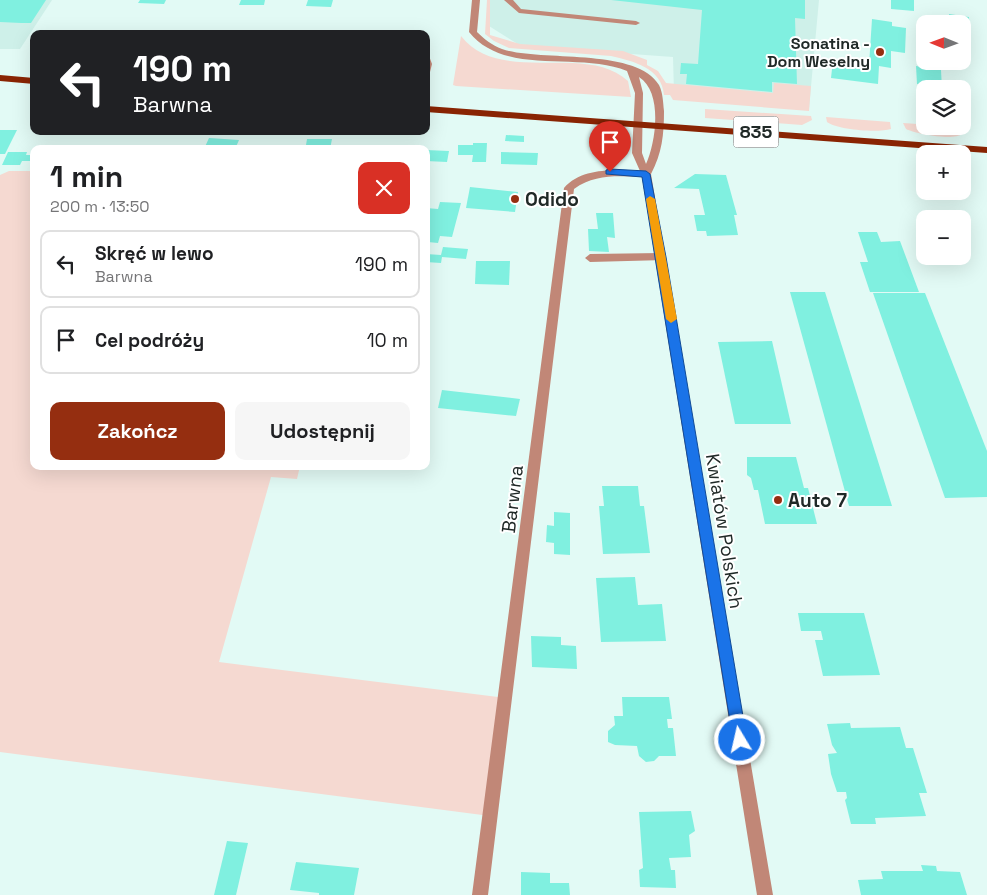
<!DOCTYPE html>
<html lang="pl">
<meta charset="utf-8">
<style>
body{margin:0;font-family:"Space Grotesk",sans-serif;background:#f6f6f6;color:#202124;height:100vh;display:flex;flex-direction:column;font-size:19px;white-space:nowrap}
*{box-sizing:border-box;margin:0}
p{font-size:16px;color:#757577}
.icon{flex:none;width:28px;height:28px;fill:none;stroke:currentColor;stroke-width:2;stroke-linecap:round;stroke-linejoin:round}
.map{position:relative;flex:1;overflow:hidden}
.panel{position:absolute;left:30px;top:145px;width:400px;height:325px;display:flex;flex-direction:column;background:#fff;border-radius:10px;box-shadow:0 5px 20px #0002}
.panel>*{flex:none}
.hud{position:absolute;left:30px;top:30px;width:400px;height:105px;border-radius:10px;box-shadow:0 5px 20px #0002;background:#202124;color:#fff;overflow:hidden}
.needle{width:32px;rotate:271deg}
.buttons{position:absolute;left:916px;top:15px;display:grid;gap:10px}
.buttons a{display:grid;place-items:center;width:55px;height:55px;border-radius:10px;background:#fff;box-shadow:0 5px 20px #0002;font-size:25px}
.pin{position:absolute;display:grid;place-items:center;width:42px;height:42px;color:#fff;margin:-51px -21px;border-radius:50% 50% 50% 0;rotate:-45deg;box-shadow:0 0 5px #0007}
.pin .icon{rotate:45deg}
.me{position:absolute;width:55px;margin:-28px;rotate:351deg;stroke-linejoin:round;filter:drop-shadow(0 0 4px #0008)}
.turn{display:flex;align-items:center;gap:18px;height:105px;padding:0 20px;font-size:22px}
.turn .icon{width:65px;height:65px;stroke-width:2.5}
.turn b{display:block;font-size:35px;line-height:42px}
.round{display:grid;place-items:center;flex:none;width:52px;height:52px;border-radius:10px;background:#f6f6f6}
.headline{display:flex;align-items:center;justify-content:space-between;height:85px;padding:0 20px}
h1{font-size:30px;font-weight:700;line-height:38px}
.cta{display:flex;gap:10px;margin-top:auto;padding:10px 20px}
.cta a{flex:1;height:58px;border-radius:10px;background:#952e10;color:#fff;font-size:20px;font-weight:700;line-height:58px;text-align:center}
.cta a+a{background:#f6f6f6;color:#202124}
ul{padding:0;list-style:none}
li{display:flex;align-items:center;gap:15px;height:68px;margin:0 10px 8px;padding:0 10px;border:2px solid #e0e0e0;border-radius:10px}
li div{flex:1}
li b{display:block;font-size:19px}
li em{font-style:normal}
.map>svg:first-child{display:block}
.built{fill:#cef0e9}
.green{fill:#f5d9d1}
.building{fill:#80f0e0}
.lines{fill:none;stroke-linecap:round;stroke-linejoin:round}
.service{fill:#c18777;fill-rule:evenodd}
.minor{fill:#c18777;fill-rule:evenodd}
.primary{fill:#892403;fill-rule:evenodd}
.route{fill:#1a73e8;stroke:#114b97}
.slow{fill:#f59e0b}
.poi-dot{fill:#952e10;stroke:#fff;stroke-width:2}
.labels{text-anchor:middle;stroke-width:4;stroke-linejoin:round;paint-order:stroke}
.far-poi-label{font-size:16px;font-weight:bold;fill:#202927;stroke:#fff;text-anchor:end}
.shield{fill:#fff;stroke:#636968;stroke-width:1}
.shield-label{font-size:18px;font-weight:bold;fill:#202927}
.poi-label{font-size:19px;font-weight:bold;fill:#202927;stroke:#fff;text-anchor:start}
.street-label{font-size:19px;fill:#202927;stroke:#fff}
</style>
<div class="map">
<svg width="987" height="895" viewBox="0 0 987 895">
<rect width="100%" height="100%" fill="#e2faf5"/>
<!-- built -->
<g class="built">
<path d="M0 0H52L20 49H0Z"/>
<path d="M490 0H819L809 108 674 93 673 57 521 46 489 26Z"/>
</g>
<!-- green -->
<g class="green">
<path d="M487 0H490V35L520 44 623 51 647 60V65L658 71 666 83 773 93 774 83 811 86 809 111 673 100 670 95H664C662 68 633 61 611 56L509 48 494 41 485 34Z"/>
<path d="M461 36C499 86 586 42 628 81L631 97 456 86 453 85Z"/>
<path d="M705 109 811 116 812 120 802 125 705 118Z"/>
<path d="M826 117 890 122 891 129C878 133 838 130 827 122Z"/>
<path d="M903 123 960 127 962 134C954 141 916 134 906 129Z"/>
<path d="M9 171H34V466H300L297 479 271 477 219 662 506 698 490 816 0 752V175Z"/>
</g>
<!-- building -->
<g class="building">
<path d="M0 0H46L31 23H21L0 22Z"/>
<path d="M140 0H166L164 4 138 3Z"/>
<path d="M241 0H265L264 5H239Z"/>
<path d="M308 0H333L331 7 306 6Z"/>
<path d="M611 0H805V19L795 18 797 84 772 82V92L686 84 687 74H680L681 63 698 64 702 10Z"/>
<path d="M891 0H914V11L891 9Z"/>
<path d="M949 14 969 17 971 59 962 57V24H949Z"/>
<path d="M872 19 892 22V26L906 28 905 53 891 51V68L879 66 878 84 831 78 833 60 869 65Z"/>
<path d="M916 66 941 70 942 89 922 90V84H917Z"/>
<path d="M0 130H17L5 154H0Z"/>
<path d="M506 135 524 136V142L505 141Z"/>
<path d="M209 138 239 140 235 149H204Z"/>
<path d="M307 139H332L330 149H297L298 145H306Z"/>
<path d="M473 143H487L486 162H472L473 155H458V145H473Z"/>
<path d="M426 150 449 151 447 162 426 161Z"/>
<path d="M8 152H27L26 155H34V161H22L20 165H2Z"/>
<path d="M501 152 538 153 537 165 501 164Z"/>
<path d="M695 174 726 175 737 215H734L738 235 707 236 706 231H697L694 215H705L699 189 674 188Z"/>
<path d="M470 187 518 192 515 212 466 208Z"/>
<path d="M440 202 461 203 452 237 440 236 438 243 428 242 426 208 438 209Z"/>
<path d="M596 213H613L615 238 607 237 609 252 589 251 588 229H598Z"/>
<path d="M858 232H877L881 242 900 241 919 292H870L860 262H868Z"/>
<path d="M443 247 468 249 466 259 442 257 441 263 426 262V254L441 255Z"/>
<path d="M476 261H510L509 285 475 284Z"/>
<path d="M790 292H825L892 506H849Z"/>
<path d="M873 293H925L987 451V497L945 498Z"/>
<path d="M772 341 791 424H735L718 342Z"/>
<path d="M442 390 520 399 516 416 438 408Z"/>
<path d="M747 457H796L804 488H808L817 524H765L758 490H754L751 478 747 475Z"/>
<path d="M602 486H638L640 506H644L650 553 603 554 599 506H604Z"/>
<path d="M554 512 570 513V555L554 554V543L546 542 547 525 554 526Z"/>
<path d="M635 577 638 605 662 604 666 641 601 642 596 578Z"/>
<path d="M798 613H864L880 675 823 676 815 640H823L821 631H801Z"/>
<path d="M531 636 561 637V645L576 646 577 669 532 667Z"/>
<path d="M622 697H669L672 719H667L668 728H673L676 756H659L654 761 646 762 639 756 637 746 615 745 608 742V731L615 725 614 716H623Z"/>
<path d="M850 723 851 728 900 727 906 748H913L927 793H919L926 816 875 818 876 824H851L845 800 847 798 846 792H837L831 774 828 754 837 753 832 745 827 724Z"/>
<path d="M691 811 695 831 689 835 691 857 669 858 671 870H675L676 888 640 887 639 870 643 868 639 812Z"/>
<path d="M227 841 248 843 236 895H214Z"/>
<path d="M296 862 359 868 354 895H319V893L290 890Z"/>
<path d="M921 865 936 866 937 871 960 872 967 895H861L858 880 883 879 881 871H923Z"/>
<path d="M521 872 550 873V883H569L570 895H521Z"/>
</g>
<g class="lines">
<!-- service -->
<g class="service">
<path d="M504 0H513L521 9 636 21 640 23 636 25 519 13Z"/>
<path d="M323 31H361L365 34H319Z"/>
<path d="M426 55 429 56 432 64 430 72 426 75Z"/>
<path d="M661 253 665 254V260L590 262 585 258 590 254Z"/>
</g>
<!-- minor -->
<path class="minor" d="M472 0H480L477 32C484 39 492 45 502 49 541 62 636 47 659 85 663 93 663 102 664 111 664 135 662 153 651 174L773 895H757L642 177C617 176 595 174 574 189L488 895H472L564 188C582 167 615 170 640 171L632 153 635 93 627 71C579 51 505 77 469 32ZM639 77C663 92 656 142 646 164L642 153 643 93Z"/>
<!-- primary -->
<g class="primary">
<path d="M0 75 34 78V84L0 81Z"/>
<path d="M426 106 987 147V153L426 112Z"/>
</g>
</g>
<!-- route -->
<path class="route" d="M610 169 646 171 650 174 666 257 747 740 745 745 740 747 735 745 733 740 642 177 606 174V170Z"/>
<!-- slow -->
<path class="slow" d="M650 196 655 199 677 319 671 323 666 319 646 199Z"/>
<!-- markers -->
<g class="poi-dot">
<circle cx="880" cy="52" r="5"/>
<circle cx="515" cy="199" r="5"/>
<circle cx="778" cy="500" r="5"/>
</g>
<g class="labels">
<!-- far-poi labels -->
<g class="far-poi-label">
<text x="870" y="49">Sonatina -<tspan x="870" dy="18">Dom Weselny</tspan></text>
</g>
<!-- shield labels -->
<rect class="shield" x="733.5" y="116.5" width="45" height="31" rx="4"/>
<g class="shield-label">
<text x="756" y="138">835</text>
</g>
<!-- poi labels -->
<g class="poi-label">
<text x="525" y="206">Odido</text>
<text x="788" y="507">Auto 7</text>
</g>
<!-- street labels -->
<g class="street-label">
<text transform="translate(512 499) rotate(-83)" y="7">Barwna</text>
<text transform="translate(725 531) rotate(81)" y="7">Kwiatów Polskich</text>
</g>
</g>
</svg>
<div class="buttons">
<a><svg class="needle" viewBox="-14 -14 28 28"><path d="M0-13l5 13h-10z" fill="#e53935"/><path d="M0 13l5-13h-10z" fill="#757577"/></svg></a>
<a><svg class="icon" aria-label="layers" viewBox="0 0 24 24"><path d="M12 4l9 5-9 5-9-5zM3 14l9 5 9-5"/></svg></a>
<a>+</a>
<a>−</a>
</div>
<div class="pin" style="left:610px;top:172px;background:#d93025"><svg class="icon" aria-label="arrive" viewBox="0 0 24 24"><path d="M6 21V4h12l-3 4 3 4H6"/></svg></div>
<svg class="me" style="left:740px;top:740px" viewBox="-20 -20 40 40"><circle r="17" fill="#1a73e8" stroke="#fff" stroke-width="3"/><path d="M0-11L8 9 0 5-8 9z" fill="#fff"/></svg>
<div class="hud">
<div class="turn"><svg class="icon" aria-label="left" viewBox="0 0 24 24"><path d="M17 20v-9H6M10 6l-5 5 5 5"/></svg><div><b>190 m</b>Barwna</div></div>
</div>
<section class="panel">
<div class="headline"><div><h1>1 min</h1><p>200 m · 13:50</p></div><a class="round" style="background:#d93025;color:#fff"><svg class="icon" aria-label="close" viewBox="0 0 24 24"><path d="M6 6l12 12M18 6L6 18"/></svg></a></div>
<ul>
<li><svg class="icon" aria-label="left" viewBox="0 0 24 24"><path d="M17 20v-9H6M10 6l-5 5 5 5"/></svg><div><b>Skręć w lewo</b><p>Barwna</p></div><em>190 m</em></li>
<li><svg class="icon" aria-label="arrive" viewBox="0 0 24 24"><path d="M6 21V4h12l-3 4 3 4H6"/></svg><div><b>Cel podróży</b></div><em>10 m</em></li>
</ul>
<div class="cta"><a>Zakończ</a><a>Udostępnij</a></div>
</section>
</div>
